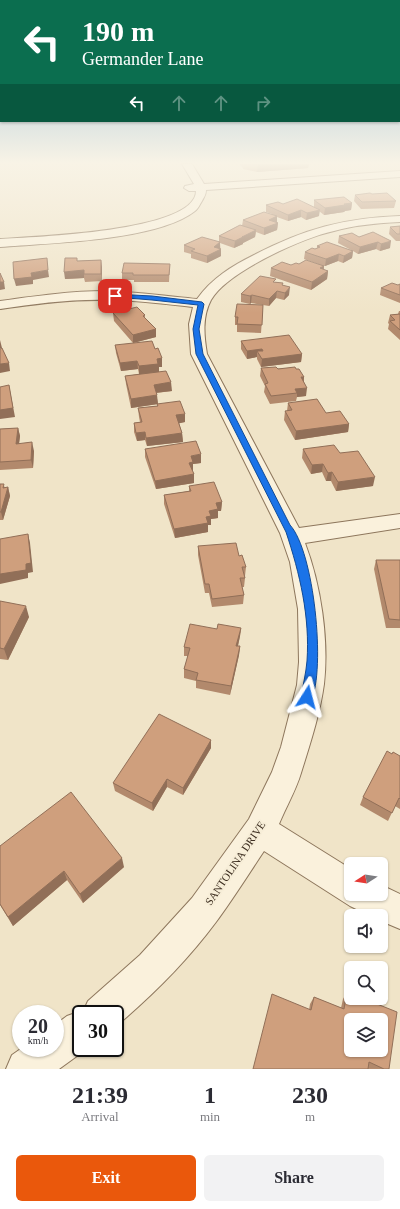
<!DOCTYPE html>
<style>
body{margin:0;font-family:Georgia,serif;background:#f2f2f3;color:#2b2b33;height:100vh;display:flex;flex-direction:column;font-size:15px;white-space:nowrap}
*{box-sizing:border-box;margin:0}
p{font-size:13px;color:#7c7c81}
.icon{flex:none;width:22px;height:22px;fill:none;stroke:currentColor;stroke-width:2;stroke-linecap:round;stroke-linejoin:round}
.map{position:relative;height:1069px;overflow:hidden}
.sheet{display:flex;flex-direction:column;background:#fff;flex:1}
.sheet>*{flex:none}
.top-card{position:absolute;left:0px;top:0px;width:400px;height:122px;box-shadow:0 1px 3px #0004;background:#0b6e4f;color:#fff;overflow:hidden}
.needle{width:26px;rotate:258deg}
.buttons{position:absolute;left:344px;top:857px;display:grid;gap:8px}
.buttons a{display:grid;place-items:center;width:44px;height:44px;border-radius:6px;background:#fff;box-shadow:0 1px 3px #0004;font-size:20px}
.speed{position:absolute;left:12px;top:1005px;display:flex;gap:8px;font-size:20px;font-weight:700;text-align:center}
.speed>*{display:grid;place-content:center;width:52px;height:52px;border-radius:50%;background:#fff;box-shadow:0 1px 3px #0004;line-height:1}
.speed small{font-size:10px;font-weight:400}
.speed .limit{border:2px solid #111;border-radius:6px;background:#fff;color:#111}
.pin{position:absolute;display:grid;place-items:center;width:34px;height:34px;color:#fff;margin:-17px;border-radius:8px;box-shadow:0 2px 6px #0006}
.me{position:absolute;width:44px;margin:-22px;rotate:9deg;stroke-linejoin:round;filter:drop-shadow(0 0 3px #0008)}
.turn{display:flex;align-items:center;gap:14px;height:84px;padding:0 16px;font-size:18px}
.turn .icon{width:52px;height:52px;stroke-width:2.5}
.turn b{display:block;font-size:28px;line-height:34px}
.lanes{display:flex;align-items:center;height:38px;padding:0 16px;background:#0003;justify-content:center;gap:20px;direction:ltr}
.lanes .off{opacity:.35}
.eta{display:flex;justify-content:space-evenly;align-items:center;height:68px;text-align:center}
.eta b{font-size:24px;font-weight:700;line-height:28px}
.button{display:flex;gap:8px;margin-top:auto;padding:8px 16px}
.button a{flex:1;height:46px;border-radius:6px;background:#ea580c;color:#fff;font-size:16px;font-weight:700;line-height:46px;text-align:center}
.button a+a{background:#f2f2f3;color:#2b2b33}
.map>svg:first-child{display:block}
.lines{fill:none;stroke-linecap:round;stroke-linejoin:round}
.minor-casing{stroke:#8d765c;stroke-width:2}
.minor{fill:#faf1dc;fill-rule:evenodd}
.wall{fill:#b2896c}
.shaded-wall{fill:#916f58}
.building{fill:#cf9f7d;stroke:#916f58;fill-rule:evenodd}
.route{fill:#1a73e8;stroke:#114b97}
.labels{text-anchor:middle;stroke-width:4;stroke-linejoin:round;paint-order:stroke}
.street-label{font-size:11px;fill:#3d2e20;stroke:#f7eed8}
</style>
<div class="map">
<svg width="400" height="1069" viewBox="0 0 400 1069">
<rect width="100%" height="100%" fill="#f0e4c8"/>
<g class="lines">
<!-- minor casing -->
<g class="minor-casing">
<g id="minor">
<path d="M182 164H192L204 184 400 171V177L206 190C206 195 204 197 202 201 200 204 198 209 195 211 157 241 49 243 0 247V239C31 237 196 232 196 191H189L184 188 185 186 194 184Z"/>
<path d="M400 216V222C378 223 355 225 334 231 302 238 227 272 211 300 202 317 204 336 207 354L299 528 400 514V528L305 543C321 585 329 640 324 684 320 714 310 744 301 773 296 790 286 807 279 824L351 869V894H381V885L400 894V929L381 921V916H371L350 906 264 851C248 875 233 899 216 922 187 961 152 996 115 1027V1014H81V1048H88L59 1069H6L12 1055 22 1048H55V1025L67 1016 81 1011 83 1012 88 1001 140 955 192 898 249 819 272 772 281 747 297 685 299 662 298 609 290 562 280 533 191 354 189 324 193 307C165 304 136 300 107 300 71 299 36 304 0 309V301C35 296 71 291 106 291 137 292 167 296 197 299 212 278 232 266 254 255 304 229 344 218 400 216Z"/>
</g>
</g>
<!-- minor -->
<use href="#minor" class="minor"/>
</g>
<!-- wall -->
<g class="wall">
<path d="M239 164H309L308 168 257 172 243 169V168Z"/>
<path d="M372 194 396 201 394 208 361 209 354 201 355 195Z"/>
<path d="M314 200 352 203 351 210 345 211 344 212 324 215 319 211V216L306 220 301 217 288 221 277 217V222L278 223 277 230 264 235 256 232 255 237 243 243V244L234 248 220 243 221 256 207 263 191 258V254L184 252V245L219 242V236L242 226 243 220 272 214 266 212V205L283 204 314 207Z"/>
<path d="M400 226V241H396L389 234 390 227Z"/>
<path d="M373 232 390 248 380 251 376 249 358 254 353 251 352 258 343 263 338 261 325 266H324V270L328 271 327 279 311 290 270 276 271 268 299 264H318L304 259 305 252 315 249 317 248V246L351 250 338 243 339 236 359 237Z"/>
<path d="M77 258V261L101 260 102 281 85 282 84 278 65 279Z"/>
<path d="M170 264 169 282H134V280H122V273Z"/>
<path d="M276 282 283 286 289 295 284 300 276 298 269 306 263 305 261 333 237 332V325H235V317L263 305 251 303 250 304 241 302V294Z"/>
<path d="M400 284V303L380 295 381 288 398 285Z"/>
<path d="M399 311H400V340L388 329 389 324 388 323 390 315 398 314Z"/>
<path d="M113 313 145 315V318L156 329V337L133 343 114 321Z"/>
<path d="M241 341 302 354 301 362 261 367 257 359V357L247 359 241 349Z"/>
<path d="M115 345 155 349 162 358V367H159V372L172 391 156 393 158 404 131 408 126 384 125 376 139 374 138 369 121 371 116 353Z"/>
<path d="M261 368 296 369 304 377V382L306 396 297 397 296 401 270 404 264 392 265 386 260 376Z"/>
<path d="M288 403 326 413 349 424 348 432 295 440 284 420 285 411H287Z"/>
<path d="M157 404 185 414V422L179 423 182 433 183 442 147 446 145 440 137 441 134 432V423L140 422 139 417 138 408 157 406Z"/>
<path d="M18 428 20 436 19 443 34 451 33 468 0 470V429Z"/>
<path d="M145 449 201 463 193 464V471H192L194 474V483L156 489 145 457Z"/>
<path d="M303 449 340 453 373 486 336 491 331 481H326L322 472 311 474 302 458Z"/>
<path d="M0 484 5 487H8L10 496 3 520H0Z"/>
<path d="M189 486 222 502 221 511H218V518L211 519V525H208V532L175 538 164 504V495L189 491Z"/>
<path d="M198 546 239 556 246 567 245 576H244L245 578 244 587H242L244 595 243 604 212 607 209 593H205L198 555Z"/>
<path d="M376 560H400V628H386L374 569Z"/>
<path d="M0 601 29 617 8 660 0 659Z"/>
<path d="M241 628 240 636 238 646H240L239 655 230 695 196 688V681L184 678V669L188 656H184V647L217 629Z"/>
<path d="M211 740V748L183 795 167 787 153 811 115 791 113 783Z"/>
<path d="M392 754 400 756V809L395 806 388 821 360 805 363 797Z"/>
<path d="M0 846 124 867 83 903 67 880 13 926 0 905Z"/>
<path d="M347 992 389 1069H253L309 1010 310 1004 314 997 341 1008 343 999Z"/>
</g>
<!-- shaded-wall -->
<g class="shaded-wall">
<path d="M258 164H309L308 168 257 172Z"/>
<path d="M352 203 351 210 345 211 344 212 324 215 325 208Z"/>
<path d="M301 210V217L288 221V215Z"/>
<path d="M320 210 319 216 306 220 307 213Z"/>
<path d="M277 216V223L269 220Z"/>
<path d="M278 223 277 230 264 235V228Z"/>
<path d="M256 230 255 237 243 243V244L234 248 235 241 242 237Z"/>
<path d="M391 241 390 248 380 251 381 244Z"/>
<path d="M220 242V249H221V256L207 263V256L214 247Z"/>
<path d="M378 242 376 249 358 254 360 247Z"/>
<path d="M353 251 352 258 343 263 344 256Z"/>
<path d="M339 254 338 261 325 266 326 259Z"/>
<path d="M101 260 102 267V281L101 274Z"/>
<path d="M324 266 323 273 320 268Z"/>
<path d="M48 270 49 277 33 280V284L16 286 14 279 31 273Z"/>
<path d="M84 270V278L65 279 64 272Z"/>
<path d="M328 271 327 279 311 290 312 282Z"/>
<path d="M0 282H4L5 289 0 290Z"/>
<path d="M290 287 289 295 284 300 285 293Z"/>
<path d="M277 291 276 298 269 306V299Z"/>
<path d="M252 295 251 303 250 304V296Z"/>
<path d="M156 329V337L133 343V335Z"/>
<path d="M0 340 2 348H0Z"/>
<path d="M262 349 261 357 257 351V357L247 359V351Z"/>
<path d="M302 354 301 362 261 367 262 359Z"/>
<path d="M162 358V367H159V372L139 375V366L157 359Z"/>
<path d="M137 361 138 369 121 371 120 363Z"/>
<path d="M9 363 10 371 0 373V364Z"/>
<path d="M301 377H304L303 385Z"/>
<path d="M171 382 172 391 154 393V385Z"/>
<path d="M9 385 15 417 0 419V410Z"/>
<path d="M307 388 306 396 297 397V393L295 389Z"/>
<path d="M157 395 158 404 131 408V399Z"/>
<path d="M185 414V422L176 424V415Z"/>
<path d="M349 424 348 432 295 440 296 431Z"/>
<path d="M18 428 20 436 18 452 16 444Z"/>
<path d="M145 432V440L137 441 136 433Z"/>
<path d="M182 433 183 442 147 446 146 438Z"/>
<path d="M32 442 34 451 33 468 31 460Z"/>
<path d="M201 454V463L193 464V471L189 472V463L191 456Z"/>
<path d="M323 464 322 472 311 474 312 465Z"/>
<path d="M332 472 331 481H326L328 473Z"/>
<path d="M194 474V483L156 489 155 481Z"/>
<path d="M375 477 373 486 336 491 338 482Z"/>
<path d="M8 487 10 496 3 520 1 512Z"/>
<path d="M222 502 221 511H218V518L211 519V525H208V532L175 538 174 529 206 517 209 511 216 503Z"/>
<path d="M28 534 30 543 33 572 28 573V578L0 584V574L26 564Z"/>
<path d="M26 606 29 617 8 660 4 649Z"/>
<path d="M241 628 240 636 236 654V646Z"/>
<path d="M240 646 239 655 230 695 231 686Z"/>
<path d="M211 740V748L183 795V788Z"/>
<path d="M167 779V787L153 811 152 803Z"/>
<path d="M122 858 124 867 83 903 80 894Z"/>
<path d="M64 871 67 880 13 926 8 917Z"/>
</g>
<!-- building -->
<g class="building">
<path d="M370 193 372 194 387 193 396 201 362 202 355 195Z"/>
<path d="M344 197 352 203 344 204 345 205 325 208 314 200Z"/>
<path d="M297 199 320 210 307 213 301 210 288 215 266 205 278 202 283 204Z"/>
<path d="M264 212 277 216 269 220 278 223 264 228 243 220Z"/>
<path d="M240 225 256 230 242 237H243L235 241 219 236Z"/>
<path d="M400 226V234H397L390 227Z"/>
<path d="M373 232 391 241 381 244 378 242 360 247 339 236 352 233 359 237Z"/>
<path d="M202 237 220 242 214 247 221 249 207 256 191 251 195 249 184 245Z"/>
<path d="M327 242 353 251 344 256 339 254 326 259 305 252 312 248 315 249 320 247 317 246Z"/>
<path d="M47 258 48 270 31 273 32 277 14 279 13 262Z"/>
<path d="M65 258H77V261L101 260V274H84V270L64 272Z"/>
<path d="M306 260 324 266 320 268 328 271 312 282 271 268 282 262 291 265 296 263 299 264Z"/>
<path d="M124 263 170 264 169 275H133V273H122Z"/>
<path d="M0 273 4 282H0Z"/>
<path d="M260 276 276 279 273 282 283 283 282 285 290 287 285 293 277 291 269 299 252 295 250 296 241 294Z"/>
<path d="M392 283 398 285 400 284V295L381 288Z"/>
<path d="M237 304 263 305 262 325 237 324 238 317H235Z"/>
<path d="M137 307 145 315 143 316 156 329 133 335 113 313Z"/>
<path d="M400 314V330L390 321 395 320 390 315Z"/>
<path d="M289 335 302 354 262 359 257 351H263L262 349 247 351 241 341Z"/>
<path d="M152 341 155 349 158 348 162 358 157 359 158 364 139 366 137 361 120 363 115 345Z"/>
<path d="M2 348 9 363 0 364V349Z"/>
<path d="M276 367 278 369 295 367 296 369H299L304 377H301L307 388 295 389 297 393 271 396 265 384 268 383 261 368Z"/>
<path d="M166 371 171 382 154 385 157 395 131 399 125 376Z"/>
<path d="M9 385 13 408 0 410V387Z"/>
<path d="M317 399 326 413 340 411 349 424 296 431 285 411 292 410 288 403Z"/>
<path d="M180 401 185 414 176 415 182 433 146 438 145 432 136 433 134 423 142 422 138 408 158 406 157 404Z"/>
<path d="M18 428 16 444 32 442 31 460 0 462V429Z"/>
<path d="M196 441 201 454 191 456 193 462 189 463 194 474 155 481 145 449Z"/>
<path d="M334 445 340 453 358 451 375 477 338 482 332 472 328 473 323 464 312 465 303 449Z"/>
<path d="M214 482 222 502 216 503 218 509 209 511 211 516 206 517 208 523 174 529 164 495 191 491 189 486Z"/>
<path d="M0 484H4L3 488 8 487 1 512H0Z"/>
<path d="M28 534 31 563 26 564V570L0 574V539Z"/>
<path d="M236 543 239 556 242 555 246 567H242L245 578H240L244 595 212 599 209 584H205L198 546Z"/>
<path d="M376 560H400V620L389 619Z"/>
<path d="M0 601 26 606 4 649 0 648Z"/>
<path d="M190 624 217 629 218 624 241 628 236 646H240L231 686 196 680 198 673 184 669 190 648 184 647Z"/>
<path d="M159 714 211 740 183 788 167 779 152 803 113 783Z"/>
<path d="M387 751 392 754 393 752 400 756V799L399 798 392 813 363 797Z"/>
<path d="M71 792 122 858 80 894 64 871 8 917 0 904V846Z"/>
<path d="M347 992 351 993V998H362L397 1012 389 1069H384L369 1062 368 1069H253L272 994 311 1010 314 997 344 1009ZM351 1020H381V1050H351Z"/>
</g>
<!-- sky -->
<linearGradient id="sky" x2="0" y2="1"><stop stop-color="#8fbad6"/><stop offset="0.52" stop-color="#f8f3e6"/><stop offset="1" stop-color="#f8f3e6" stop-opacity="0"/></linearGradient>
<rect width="400" height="313" fill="url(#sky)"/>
<!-- route -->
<path class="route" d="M113 294 152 296 202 302 204 304 199 329 203 354 290 525C314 551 326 669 311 701L307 702 303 701 301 697C303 685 306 673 307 661 310 617 300 574 286 532L196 354 193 329 198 305 152 300 115 297 112 296Z"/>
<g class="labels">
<!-- street labels -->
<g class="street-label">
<text transform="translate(235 863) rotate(-56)" y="4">SANTOLINA DRIVE</text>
</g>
</g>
</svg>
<div class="buttons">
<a><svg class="needle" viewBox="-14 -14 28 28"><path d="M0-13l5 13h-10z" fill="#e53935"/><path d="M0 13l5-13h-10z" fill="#7c7c81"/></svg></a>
<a><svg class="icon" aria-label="sound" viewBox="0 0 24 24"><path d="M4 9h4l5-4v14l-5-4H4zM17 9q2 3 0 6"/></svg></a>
<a><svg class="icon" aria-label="search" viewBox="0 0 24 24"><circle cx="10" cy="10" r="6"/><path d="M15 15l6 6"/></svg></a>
<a><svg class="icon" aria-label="layers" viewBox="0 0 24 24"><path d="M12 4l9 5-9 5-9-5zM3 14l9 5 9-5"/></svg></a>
</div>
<div class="speed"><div>20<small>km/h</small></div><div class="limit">30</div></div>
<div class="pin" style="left:115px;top:296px;background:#d93025"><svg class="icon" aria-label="arrive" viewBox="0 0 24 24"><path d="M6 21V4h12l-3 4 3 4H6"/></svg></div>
<svg class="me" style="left:307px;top:697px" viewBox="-20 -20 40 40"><path d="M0-17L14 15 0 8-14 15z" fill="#1a73e8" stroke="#fff" stroke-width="4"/></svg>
<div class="top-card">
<div class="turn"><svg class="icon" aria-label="left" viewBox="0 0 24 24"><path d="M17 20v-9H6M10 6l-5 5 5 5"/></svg><div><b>190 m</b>Germander Lane</div></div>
<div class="lanes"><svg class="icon" aria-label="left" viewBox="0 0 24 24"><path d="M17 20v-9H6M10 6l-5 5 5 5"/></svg><svg class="icon off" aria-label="ahead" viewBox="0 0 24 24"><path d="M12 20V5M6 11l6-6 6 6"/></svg><svg class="icon off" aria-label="ahead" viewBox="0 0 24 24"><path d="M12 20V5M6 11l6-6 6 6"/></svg><svg class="icon off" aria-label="right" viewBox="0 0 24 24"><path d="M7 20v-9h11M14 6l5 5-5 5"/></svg></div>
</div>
</div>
<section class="sheet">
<div class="eta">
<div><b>21:39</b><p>Arrival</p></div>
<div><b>1</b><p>min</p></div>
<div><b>230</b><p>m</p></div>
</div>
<div class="button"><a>Exit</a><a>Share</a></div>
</section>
